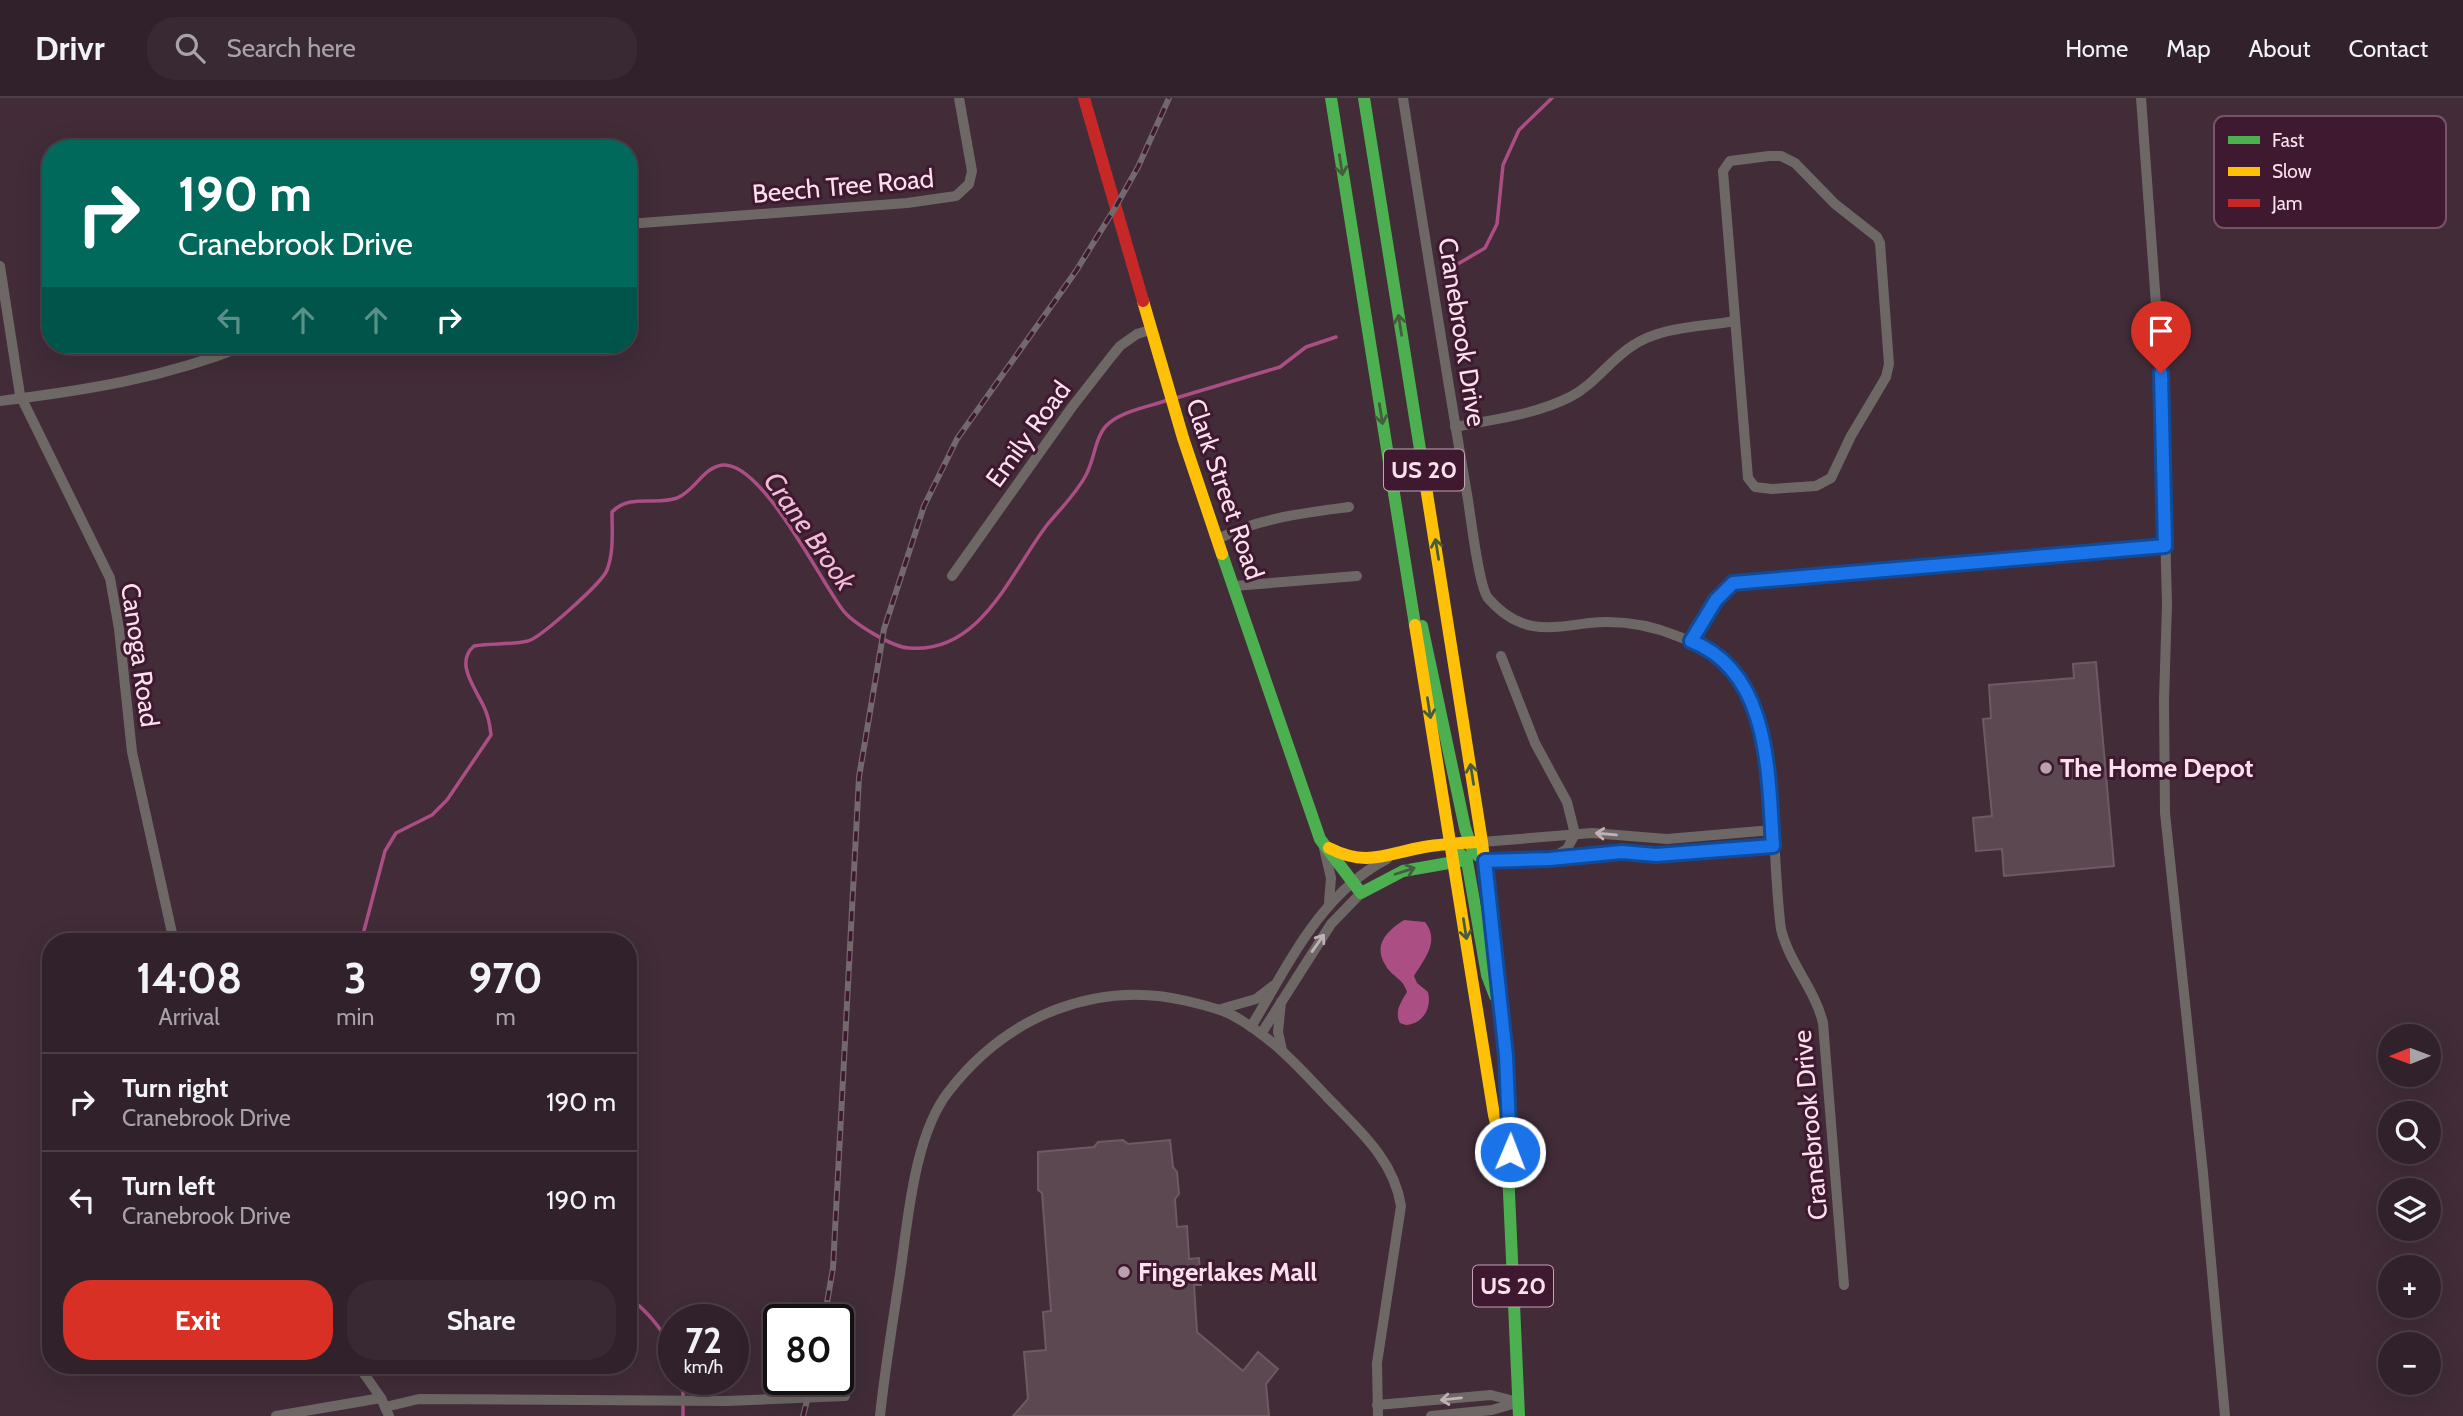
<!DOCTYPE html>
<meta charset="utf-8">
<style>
body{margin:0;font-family:Cabin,sans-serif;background:#392932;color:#f1f3f6;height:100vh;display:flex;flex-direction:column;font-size:26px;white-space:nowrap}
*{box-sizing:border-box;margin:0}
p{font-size:23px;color:#a8a3a8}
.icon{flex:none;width:38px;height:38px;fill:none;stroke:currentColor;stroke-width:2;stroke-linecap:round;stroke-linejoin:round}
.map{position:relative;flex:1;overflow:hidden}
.side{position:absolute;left:42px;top:835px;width:595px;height:441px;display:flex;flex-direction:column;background:#31212a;border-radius:28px;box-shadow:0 7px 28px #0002,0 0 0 2px #4c3e47}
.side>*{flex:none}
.hud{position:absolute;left:42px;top:42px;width:595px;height:214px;border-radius:28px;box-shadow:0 7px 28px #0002,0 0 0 2px #4c3e47;background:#00695c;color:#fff;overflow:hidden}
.needle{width:46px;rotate:269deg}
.tools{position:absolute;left:2378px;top:926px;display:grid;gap:14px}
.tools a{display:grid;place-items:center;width:63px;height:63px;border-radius:50%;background:#31212a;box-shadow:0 7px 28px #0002,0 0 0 2px #4c3e47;font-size:35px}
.speed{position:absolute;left:658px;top:1206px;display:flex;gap:14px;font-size:35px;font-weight:700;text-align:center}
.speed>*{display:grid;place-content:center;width:91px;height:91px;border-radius:50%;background:#31212a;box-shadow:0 7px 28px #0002,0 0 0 2px #4c3e47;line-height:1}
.speed small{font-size:18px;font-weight:400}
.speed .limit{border:4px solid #111;border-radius:10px;background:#fff;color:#111}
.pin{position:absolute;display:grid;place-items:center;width:60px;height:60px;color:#fff;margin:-72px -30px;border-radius:50% 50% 50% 0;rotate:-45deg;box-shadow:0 0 7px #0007}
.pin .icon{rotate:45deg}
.me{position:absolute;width:77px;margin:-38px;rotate:1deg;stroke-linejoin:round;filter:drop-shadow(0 0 5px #0008)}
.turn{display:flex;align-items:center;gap:24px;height:147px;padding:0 21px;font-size:32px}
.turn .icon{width:91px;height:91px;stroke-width:2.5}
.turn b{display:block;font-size:49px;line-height:60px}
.lanes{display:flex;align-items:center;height:66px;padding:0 21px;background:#0003;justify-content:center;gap:35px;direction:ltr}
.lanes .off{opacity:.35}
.eta{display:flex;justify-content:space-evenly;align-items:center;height:119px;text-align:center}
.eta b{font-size:42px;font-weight:800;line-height:49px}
.button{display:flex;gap:14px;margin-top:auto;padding:14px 21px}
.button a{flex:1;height:80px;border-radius:28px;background:#d93025;color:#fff;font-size:28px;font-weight:800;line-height:80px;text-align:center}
.button a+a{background:#392932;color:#f1f3f6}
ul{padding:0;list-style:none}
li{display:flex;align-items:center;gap:21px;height:98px;padding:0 21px;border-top:2px solid #4c3e47}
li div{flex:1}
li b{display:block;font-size:26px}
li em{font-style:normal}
header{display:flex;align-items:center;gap:42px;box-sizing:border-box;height:98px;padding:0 35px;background:#31212a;border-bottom:2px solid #4c3e47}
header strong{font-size:33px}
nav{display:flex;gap:38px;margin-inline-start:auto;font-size:24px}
.search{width:490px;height:63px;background:#392932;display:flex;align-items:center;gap:18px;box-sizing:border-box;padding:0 24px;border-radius:28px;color:#a8a3a8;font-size:26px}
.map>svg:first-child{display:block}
.water{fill:#ab4e84}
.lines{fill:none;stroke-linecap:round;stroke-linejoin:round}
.stream{stroke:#ab4e84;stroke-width:3.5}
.building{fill:#5b4850;stroke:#6e5a61;stroke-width:2}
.street{stroke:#6d6866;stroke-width:10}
.fast{stroke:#4caf50;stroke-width:12}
.slow{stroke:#ffc107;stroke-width:12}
.jam{stroke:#c62828;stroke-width:12}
.rail-casing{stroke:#73686b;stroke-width:6}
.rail{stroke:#3f192f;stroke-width:3.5;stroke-dasharray:10;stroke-linecap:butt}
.oneway{stroke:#455c3e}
.oneway2{stroke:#c2b0b7}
.route-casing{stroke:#114b97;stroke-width:18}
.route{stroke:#1a73e8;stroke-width:12}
.poi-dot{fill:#baa1ae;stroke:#3f192f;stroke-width:2.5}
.labels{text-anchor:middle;stroke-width:6;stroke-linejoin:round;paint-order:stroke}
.shield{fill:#3f192f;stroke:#c3a4b4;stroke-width:2}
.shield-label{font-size:24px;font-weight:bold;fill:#fbe0ed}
.street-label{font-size:26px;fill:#fbe0ed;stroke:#3f192f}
.poi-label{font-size:26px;font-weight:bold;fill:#fbe0ed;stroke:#3f192f;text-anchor:start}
.water-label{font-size:28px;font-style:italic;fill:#f1bcd7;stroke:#3f192f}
.key{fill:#3f192f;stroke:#775568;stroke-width:2}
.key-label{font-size:19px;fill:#fbe0ed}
</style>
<header>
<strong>Drivr</strong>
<div class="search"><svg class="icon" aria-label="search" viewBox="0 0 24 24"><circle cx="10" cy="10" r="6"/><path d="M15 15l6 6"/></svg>Search here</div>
<nav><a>Home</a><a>Map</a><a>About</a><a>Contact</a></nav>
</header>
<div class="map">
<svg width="2463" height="1318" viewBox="0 0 2463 1318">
<rect width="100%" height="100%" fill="#412c38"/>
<!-- water -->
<path class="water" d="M1404 822 1425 824C1440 843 1425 860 1414 878L1417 885 1428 894C1432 910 1423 926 1406 927L1400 925C1394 914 1401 904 1407 894 1403 880 1392 879 1386 868 1372 847 1387 833 1404 822Z"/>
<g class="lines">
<!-- stream -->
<g class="stream">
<path d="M1451 170 1485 150 1497 126 1503 67 1519 32 1552 0"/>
<path d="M1176 300 1280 269 1306 249 1336 239"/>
<path d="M361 844 385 753 396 735 432 717 447 702 491 637C490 627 489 619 484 609 476 591 454 565 474 548 491 545 511 547 528 543 540 540 602 485 607 472 614 454 612 433 612 414 631 395 655 408 677 400 695 393 703 369 723 367 762 364 820 482 842 511 852 525 892 549 909 550 981 556 1011 474 1047 427 1061 410 1076 396 1086 377 1094 363 1095 340 1106 328 1120 313 1149 309 1168 302"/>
<path d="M628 1199C648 1213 661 1231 674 1252"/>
<path d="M683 1281V1318"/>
</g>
</g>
<!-- building -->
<g class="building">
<path d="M2096 564 2114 768 2004 778 2002 751 1976 753 1973 720 1992 718 1983 621 1991 620 1989 587 2074 580 2073 566Z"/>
<path d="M1123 1042 1128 1046 1170 1042 1173 1069 1177 1074 1179 1096 1175 1101 1177 1129 1187 1128 1189 1161 1199 1160 1201 1187H1194L1197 1234 1243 1273 1258 1254 1278 1271 1266 1286 1269 1318H1013L1028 1301 1024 1254 1046 1252 1043 1214 1051 1213 1042 1095 1038 1092V1054L1094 1049 1098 1044Z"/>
</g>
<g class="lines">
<!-- street -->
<g class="street">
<path d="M1403 0C1424 134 1445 268 1468 402 1471 421 1479 489 1488 500 1519 536 1547 531 1589 525 1619 522 1650 527 1677 538 1699 546 1723 558 1738 578 1779 637 1771 759 1781 831 1789 865 1815 891 1823 925L1844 1187"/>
<path d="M2141 0 2161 275 2167 506 2164 602 2165 715 2203 1075 2225 1318"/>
<path d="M1769 58H1781L1795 65 1835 106 1877 139 1880 145 1889 266 1886 279 1851 338 1831 380 1816 388 1772 391 1755 389 1748 380 1723 73 1730 63Z"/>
<path d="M628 126 907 105 956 98 969 86 972 73 959 0"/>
<path d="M0 168 20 297 110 480 119 531 132 654 174 844"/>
<path d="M0 303C87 292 165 280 246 247"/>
<path d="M1455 329C1494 321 1534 317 1570 299 1594 287 1609 263 1632 248 1662 228 1701 229 1735 223"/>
<path d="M1218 441C1258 420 1304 415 1349 409"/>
<path d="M952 478 1072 309 1111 259 1120 248 1137 236 1150 232"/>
<path d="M1234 488 1357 478"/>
<path d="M1691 543 1716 502 1733 485 2165 448"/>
<path d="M1501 558 1535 645 1567 704 1575 736"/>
<path d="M1482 744 1592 735 1667 741 1772 732"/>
<path d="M1324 750 1331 780 1329 804"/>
<path d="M1552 760 1567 751 1575 736"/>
<path d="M1485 763 1550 761 1622 754 1656 757 1773 748"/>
<path d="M1281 904 1278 934 1282 952"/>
<path d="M1221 911 1256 901 1273 888"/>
<path d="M1251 929C1288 867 1321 795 1387 761"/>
<path d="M1261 936 1331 826 1361 795"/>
<path d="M358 1267 381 1300 389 1318"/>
<path d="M1377 1307 1491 1297 1518 1304"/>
<path d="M385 1309 419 1301 726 1303 845 1298"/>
<path d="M276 1318 381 1300"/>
<path d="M880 1318C885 1270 893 1223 900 1176 908 1122 914 1037 949 993 1006 919 1095 881 1187 903 1203 907 1218 910 1232 917 1271 938 1299 969 1328 1000 1359 1032 1394 1062 1401 1108L1377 1265 1378 1318"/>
<path d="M1431 1318 1492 1312 1516 1305"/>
</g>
<!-- fast -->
<g class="fast">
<path d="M1331 0 1415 527"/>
<path d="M1364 0 1423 370"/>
<path d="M1222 456 1320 741 1361 795 1403 773 1460 763"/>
<path d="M1422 528 1465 730 1473 754 1485 763"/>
<path d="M1451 746 1467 763 1487 877 1495 898"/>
<path d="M1492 831C1501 910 1515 992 1508 1072L1519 1318"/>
</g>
<!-- slow -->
<g class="slow">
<path d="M1143 203 1183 340 1222 456"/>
<path d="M1423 370 1482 744 1492 831"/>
<path d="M1415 527 1494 1017 1505 1062"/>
<path d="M1329 750C1366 769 1386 756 1424 749 1442 746 1460 745 1478 744"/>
</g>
<!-- jam -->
<path class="jam" d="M1084 0 1143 203"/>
<!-- rail casing -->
<g class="rail-casing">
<g id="rail">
<path d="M824 1222 833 1170 859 679 884 531 924 408 957 341 1076 173 1115 110 1138 69 1169 0"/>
<path d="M803 1318 813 1281"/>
</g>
</g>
<!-- rail -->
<use href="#rail" class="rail"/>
</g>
<!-- one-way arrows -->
<defs><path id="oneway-shaft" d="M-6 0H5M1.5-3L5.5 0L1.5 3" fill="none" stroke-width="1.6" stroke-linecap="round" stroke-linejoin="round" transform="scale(1.75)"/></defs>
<g class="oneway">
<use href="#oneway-shaft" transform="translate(1341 67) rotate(81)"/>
<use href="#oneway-shaft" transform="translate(1400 227) rotate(-99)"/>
<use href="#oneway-shaft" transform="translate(1381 316) rotate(81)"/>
<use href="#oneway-shaft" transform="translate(1437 451) rotate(-99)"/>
<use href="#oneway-shaft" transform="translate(1429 610) rotate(81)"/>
<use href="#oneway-shaft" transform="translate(1472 676) rotate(-99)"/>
<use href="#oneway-shaft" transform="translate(1405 773) rotate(-18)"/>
<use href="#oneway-shaft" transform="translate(1465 831) rotate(81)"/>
</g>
<g class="oneway2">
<use href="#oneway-shaft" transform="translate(1606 736) rotate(-175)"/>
<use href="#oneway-shaft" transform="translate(1318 845) rotate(-55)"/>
<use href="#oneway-shaft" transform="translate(1451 1301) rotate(174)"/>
</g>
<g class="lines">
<!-- route casing -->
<g class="route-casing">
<path id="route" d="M1510 1054 1506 958 1485 763 1550 761 1622 754 1656 757 1773 748C1768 677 1771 574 1691 543L1716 502 1733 485 2165 448 2161 275"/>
</g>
<!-- route -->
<use href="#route" class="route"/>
</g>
<!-- markers -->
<g class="poi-dot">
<circle cx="2046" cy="670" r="7"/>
<circle cx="1124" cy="1174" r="7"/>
</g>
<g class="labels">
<!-- shield labels -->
<g class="shield">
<rect x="1384" y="351.5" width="80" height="41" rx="5"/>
<rect x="1473" y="1167.5" width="80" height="41" rx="5"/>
</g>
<g class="shield-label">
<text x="1424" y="380">US 20</text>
<text x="1513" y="1196">US 20</text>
</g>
<!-- street labels -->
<g class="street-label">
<text transform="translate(843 88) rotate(-5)" y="9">Beech Tree Road</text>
<text transform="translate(1462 234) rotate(81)" y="9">Cranebrook Drive</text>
<text transform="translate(1028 336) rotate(-54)" y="9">Emily Road</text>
<text transform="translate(1225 391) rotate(71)" y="9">Clark Street Road</text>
<text transform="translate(140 557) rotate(82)" y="9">Canoga Road</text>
<text transform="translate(1810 1027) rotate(-95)" y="9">Cranebrook Drive</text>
</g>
<!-- poi labels -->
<g class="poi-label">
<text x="2060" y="679">The Home Depot</text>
<text x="1138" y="1183">Fingerlakes Mall</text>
</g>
<!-- water labels -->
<g class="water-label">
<text transform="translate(810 433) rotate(55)" y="10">Crane Brook</text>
</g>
</g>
<!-- legend -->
<rect x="2214" y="18" width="232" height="112" rx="10" class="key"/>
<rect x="2228" y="38" width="32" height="8" fill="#4caf50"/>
<rect x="2228" y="69" width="32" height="9" fill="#ffc107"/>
<rect x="2228" y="101" width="32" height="8" fill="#c62828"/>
<g class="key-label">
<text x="2272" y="49">Fast</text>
<text x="2272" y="80">Slow</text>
<text x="2272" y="112">Jam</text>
</g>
</svg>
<div class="tools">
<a><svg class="needle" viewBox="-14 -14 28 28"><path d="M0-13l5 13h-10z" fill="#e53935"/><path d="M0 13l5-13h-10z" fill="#a8a3a8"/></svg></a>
<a><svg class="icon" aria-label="search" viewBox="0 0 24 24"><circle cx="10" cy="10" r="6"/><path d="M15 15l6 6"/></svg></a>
<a><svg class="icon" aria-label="layers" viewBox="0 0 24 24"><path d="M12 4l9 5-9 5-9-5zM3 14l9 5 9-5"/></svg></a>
<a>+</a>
<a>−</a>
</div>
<div class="speed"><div>72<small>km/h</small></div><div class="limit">80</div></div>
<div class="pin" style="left:2161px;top:275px;background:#d93025"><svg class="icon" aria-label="arrive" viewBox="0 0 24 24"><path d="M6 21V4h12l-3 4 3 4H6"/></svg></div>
<svg class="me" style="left:1510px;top:1054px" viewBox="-20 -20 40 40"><circle r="17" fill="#1a73e8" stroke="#fff" stroke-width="3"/><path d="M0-11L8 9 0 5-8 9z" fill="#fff"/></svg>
<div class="hud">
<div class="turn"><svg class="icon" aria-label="right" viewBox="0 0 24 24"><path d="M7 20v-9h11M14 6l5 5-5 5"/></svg><div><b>190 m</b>Cranebrook Drive</div></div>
<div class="lanes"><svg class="icon off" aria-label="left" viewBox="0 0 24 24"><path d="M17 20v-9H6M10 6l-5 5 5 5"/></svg><svg class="icon off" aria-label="ahead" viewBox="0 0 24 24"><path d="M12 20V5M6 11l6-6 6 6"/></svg><svg class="icon off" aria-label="ahead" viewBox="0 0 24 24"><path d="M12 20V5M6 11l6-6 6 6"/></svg><svg class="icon" aria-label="right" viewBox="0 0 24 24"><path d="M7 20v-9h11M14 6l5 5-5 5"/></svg></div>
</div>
<section class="side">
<div class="eta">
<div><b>14:08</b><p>Arrival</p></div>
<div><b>3</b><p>min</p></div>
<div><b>970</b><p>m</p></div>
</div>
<ul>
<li><svg class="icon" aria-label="right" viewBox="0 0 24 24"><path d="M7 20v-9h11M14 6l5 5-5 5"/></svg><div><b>Turn right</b><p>Cranebrook Drive</p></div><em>190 m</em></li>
<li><svg class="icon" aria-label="left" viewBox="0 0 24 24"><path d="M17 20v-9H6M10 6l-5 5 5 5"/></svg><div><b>Turn left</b><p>Cranebrook Drive</p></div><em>190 m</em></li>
</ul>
<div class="button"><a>Exit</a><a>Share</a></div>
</section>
</div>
